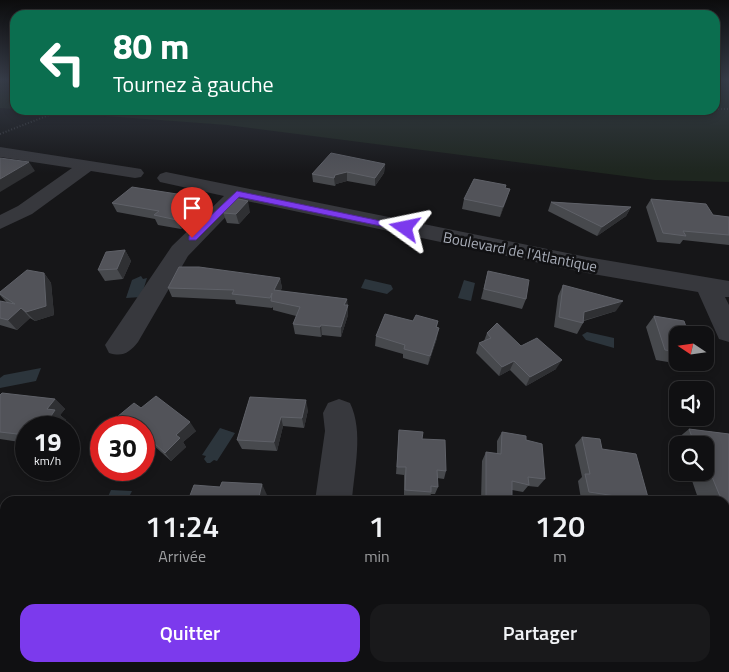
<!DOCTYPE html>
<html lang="fr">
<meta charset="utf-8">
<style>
body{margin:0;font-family:"Titillium Web",sans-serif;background:#19191b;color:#f1f3f6;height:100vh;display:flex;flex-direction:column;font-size:19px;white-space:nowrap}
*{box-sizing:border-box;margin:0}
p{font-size:16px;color:#9c9d9f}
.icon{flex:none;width:28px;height:28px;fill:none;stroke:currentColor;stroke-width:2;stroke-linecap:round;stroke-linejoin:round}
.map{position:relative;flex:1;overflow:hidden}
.panel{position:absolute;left:0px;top:496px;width:730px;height:176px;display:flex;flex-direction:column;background:#101012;border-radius:15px 15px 0 0;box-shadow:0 2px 8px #0003,0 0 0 1px #303032}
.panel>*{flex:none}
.banner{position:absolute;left:10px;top:10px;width:710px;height:105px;border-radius:15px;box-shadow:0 2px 8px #0003,0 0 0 1px #303032;background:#0b6e4f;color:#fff;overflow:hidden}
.needle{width:32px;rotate:283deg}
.controls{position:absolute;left:669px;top:326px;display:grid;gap:10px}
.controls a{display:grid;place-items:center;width:45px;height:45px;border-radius:10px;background:#101012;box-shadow:0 2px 8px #0003,0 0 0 1px #303032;font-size:25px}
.speed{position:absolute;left:15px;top:416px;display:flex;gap:10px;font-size:25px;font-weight:700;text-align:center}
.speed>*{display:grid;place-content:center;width:65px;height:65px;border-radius:50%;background:#101012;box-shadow:0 2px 8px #0003,0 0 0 1px #303032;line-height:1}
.speed small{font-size:12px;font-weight:400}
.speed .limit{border:8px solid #d22;background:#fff;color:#111}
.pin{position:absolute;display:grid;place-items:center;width:42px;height:42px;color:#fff;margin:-51px -21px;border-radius:50% 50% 50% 0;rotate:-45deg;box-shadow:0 0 5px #0007}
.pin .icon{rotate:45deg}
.me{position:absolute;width:55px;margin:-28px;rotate:282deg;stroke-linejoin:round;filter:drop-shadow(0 0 4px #0008)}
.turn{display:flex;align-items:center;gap:18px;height:105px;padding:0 20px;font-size:22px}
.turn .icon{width:65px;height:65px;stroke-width:2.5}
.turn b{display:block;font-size:35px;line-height:42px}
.eta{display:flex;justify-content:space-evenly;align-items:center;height:85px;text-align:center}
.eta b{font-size:30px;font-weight:600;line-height:35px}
.button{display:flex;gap:10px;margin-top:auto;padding:10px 20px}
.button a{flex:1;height:58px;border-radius:15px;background:#7c3aed;color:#fff;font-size:20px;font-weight:600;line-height:58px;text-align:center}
.button a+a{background:#19191b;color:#f1f3f6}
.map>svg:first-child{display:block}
.green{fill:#1e261f}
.water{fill:#2c353c}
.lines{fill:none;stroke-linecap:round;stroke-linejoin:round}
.path{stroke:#3d3f44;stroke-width:2;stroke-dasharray:1 2;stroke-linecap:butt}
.minor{fill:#37383d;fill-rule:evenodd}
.wall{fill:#47494d}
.shaded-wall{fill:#2f3033}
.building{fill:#525359;stroke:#5f6168}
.route{fill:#7c3aed;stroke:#51269a}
.labels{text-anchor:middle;stroke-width:5;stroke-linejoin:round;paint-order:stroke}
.far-street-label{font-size:15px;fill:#a8adb8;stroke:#111113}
</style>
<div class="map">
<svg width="729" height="672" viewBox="0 0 729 672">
<rect width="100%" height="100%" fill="#161618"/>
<!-- green -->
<g class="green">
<path d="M0 79H15V109L0 108Z"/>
<path d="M715 79H729V182L655 180 227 125 23 110H715Z"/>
</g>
<!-- water -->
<g class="water">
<path d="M141 276 143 279 147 278 141 297 126 298 132 280Z"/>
<path d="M365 279 391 285 393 289 387 294 361 288Z"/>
<path d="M464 280 475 283 471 301 458 298Z"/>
<path d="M587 332 614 338V348L586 340 582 335Z"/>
<path d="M41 368 36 381 0 388V378L4 375Z"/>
<path d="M220 428 235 433 217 461 214 460 210 463H207L204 459 206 456 202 455Z"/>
<path d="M111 490 132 491 127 501H106Z"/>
</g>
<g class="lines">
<!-- path -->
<g class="path">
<path d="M715 109H729"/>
<path d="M0 134 62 110"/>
</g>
<!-- minor -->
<g class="minor">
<path d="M0 147 135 168 141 169 144 173 141 177 135 178 91 171 32 214 0 229V215L18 206 72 168 0 157Z"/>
<path d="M166 172 587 257 729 281V297H725L729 305V342L719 339 698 292 587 273 242 200 188 256 138 342C129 353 123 357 109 353L105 345 172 246 224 196 160 182 157 178 160 174Z"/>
<path d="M339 399 350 403C364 432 354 470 352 501H315L325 431 323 413 328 403Z"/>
<path d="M141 668H201L200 672H140Z"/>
<path d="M496 668H556L557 672H497Z"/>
</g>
</g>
<!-- wall -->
<g class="wall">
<path d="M385 164 384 173 375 186 347 181 336 184 335 186 313 182 312 174Z"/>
<path d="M510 189 500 217 462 209 464 199Z"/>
<path d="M177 194 206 206 181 229 158 225 155 219 117 212 112 203Z"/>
<path d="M651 199 713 215 729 217V245L683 240 680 244 657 242 646 207Z"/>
<path d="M551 202 631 207 626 216 597 236 548 211Z"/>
<path d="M222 210 250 212 239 224 227 223Z"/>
<path d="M125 250 131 261 123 279 105 281 98 270Z"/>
<path d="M488 271 526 299 522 309 481 299Z"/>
<path d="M44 273 51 283 54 315 35 321 30 318 17 330 0 325V301L7 303 0 295V292Z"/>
<path d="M280 278 282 288 280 291 347 299 348 315 341 337 322 335 321 337 295 334 293 324 296 316 273 310V307L272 308 236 304 235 300 172 297 168 288Z"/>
<path d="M563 285 616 311 584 321 583 323 577 334 554 327 558 296Z"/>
<path d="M654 316 678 335V362H689L686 365 656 360 646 327Z"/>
<path d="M413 321H438L437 327V338L428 365 403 358V354L375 346 376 336Z"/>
<path d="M487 333 521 346 556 369 526 386 510 370 499 376 476 353 479 343 484 341Z"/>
<path d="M0 395 55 399 65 409 60 415 66 420 60 428H26V443L0 439Z"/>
<path d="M250 397 308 410 304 428 283 426 277 451 242 449 237 440Z"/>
<path d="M141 408 196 431 183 442 186 447 171 461 151 443 147 445 144 442V428H127L117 417Z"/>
<path d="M689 429 729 434V535H725V501H699L689 472H705V445H678V453L673 442Z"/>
<path d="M399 430 422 439 446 471 444 479 437 478 438 487 435 494H431L429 499 404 498V475L396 474Z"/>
<path d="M502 432 526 440 545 479 538 487 528 486 523 492 512 490V501H481L482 461 486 452 497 454V441Z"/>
<path d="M582 437 602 449 649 501H597L581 499 578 481 582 477 575 445Z"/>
</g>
<!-- shaded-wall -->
<g class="shaded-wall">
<path d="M29 162 35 171 0 192V179Z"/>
<path d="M385 164 384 173 375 186V178Z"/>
<path d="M347 172V181L336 184 335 186 334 178 335 175Z"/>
<path d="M510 189 507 199 500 217 503 207Z"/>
<path d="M203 196 206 206 181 229 177 220Z"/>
<path d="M248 201 250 212 239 224 236 214Z"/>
<path d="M631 207 626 216 597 236 602 227Z"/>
<path d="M125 250 131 261 123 279 117 269Z"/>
<path d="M44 273 51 283 54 315 35 321 26 312Z"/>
<path d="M280 278 282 288 276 300 274 290Z"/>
<path d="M347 299 348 315 341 337V327L344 305Z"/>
<path d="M623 301 616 311 578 322 584 312Z"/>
<path d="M21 308 30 318 17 330 8 320Z"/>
<path d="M321 325 322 335 321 337 320 327Z"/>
<path d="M439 328 437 338 428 365 430 356Z"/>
<path d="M562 360 556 369 526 386 530 377Z"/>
<path d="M514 361 510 370 499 376 502 367Z"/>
<path d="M55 399 65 409 60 415 66 420 60 428H43L47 409Z"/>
<path d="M306 400 308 410 304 428 302 418Z"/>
<path d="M281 417 283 426 277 451 274 442Z"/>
<path d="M190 422 196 431 183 442 186 447 171 461 165 453 176 435Z"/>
<path d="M144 434 151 443 147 445 144 441Z"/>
<path d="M262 484 267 495 266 501H258Z"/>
</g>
<!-- building -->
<g class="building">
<path d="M331 153 385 164 375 178 347 172 335 175 334 178 312 174Z"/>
<path d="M0 158 29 162 0 179Z"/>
<path d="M474 179 506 185 505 188 510 189 503 207 464 199Z"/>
<path d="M132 187 177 194 180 192 203 196 177 220 154 215 159 211 112 203Z"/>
<path d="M234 198 248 201 236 214 224 213 222 210Z"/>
<path d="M651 199 706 204 713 215 729 217V235L683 231 686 236 663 233Z"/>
<path d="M551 202 631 207 602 227Z"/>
<path d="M125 250 117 269 98 270 106 252Z"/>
<path d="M179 267H199L280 278 274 290 347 299 344 305H348L341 327 321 325 320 327 293 324 300 307 271 301 272 293 270 298 232 294 234 290 168 288Z"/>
<path d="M27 270 44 273 46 306 26 312 21 308 8 320 0 318V301L15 304 0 294V292Z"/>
<path d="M488 271 529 280 526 299 484 289Z"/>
<path d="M563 285 623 301 584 312 583 323 559 317Z"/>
<path d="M385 314 413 321 416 315 438 321 436 327 439 328 430 356 404 349 405 345 376 336Z"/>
<path d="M654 316 684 321 689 335H678V352L665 350Z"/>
<path d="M497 323 521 346 537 338 562 360 530 377 514 361 502 367 479 343 491 338 487 333Z"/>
<path d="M2 393 55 399 47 409 55 410 43 428H26V435L0 432V395Z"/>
<path d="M156 396 190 422 176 435 180 438 165 453 144 434V428H129L117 417 134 403 141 408Z"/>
<path d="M250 397 306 400 302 418 281 417 274 442 237 440Z"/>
<path d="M689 429 729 434V518L725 509V501H722L705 460V445H695Z"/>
<path d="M399 430 423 432 422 439 445 440 446 471 437 470 438 487 431 486V492L405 490 406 467H397Z"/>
<path d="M502 432 526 436V440L542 444 545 479 528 477 529 485 512 481V501H499L486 499V452L501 454Z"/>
<path d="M582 437 600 439 602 449 636 454 649 501 589 492 585 474H590Z"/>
<path d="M222 482 262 484 258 501H176L178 497 189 498 194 485 220 487Z"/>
</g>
<!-- sky -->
<linearGradient id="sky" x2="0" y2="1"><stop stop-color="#0c0c0d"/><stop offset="0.46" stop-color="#363c48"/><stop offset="1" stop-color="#363c48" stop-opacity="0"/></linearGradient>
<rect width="729" height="173" fill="url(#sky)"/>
<!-- route -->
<path class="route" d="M237 191 405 226 409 228 405 231 239 197 196 240H189V236Z"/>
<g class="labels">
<!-- far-street labels -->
<g class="far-street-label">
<text transform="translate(520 252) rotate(11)" y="5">Boulevard de l'Atlantique</text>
</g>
</g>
</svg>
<div class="controls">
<a><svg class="needle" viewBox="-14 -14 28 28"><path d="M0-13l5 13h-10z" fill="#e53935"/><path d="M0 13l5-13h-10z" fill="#9c9d9f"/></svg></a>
<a><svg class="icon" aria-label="sound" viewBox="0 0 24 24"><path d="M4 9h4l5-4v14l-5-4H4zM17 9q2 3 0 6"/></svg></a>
<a><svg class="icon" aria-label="search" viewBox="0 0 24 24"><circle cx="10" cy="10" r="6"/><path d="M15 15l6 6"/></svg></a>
</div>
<div class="speed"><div>19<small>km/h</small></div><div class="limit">30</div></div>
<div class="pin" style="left:192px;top:238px;background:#d93025"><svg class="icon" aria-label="arrive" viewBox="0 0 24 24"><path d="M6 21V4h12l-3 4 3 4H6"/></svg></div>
<svg class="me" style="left:405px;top:228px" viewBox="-20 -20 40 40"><path d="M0-17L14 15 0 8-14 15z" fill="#7c3aed" stroke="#fff" stroke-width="4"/></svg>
<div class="banner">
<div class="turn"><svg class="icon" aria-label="left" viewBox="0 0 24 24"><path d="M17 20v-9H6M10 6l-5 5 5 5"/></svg><div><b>80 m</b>Tournez à gauche</div></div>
</div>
<section class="panel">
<div class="eta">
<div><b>11:24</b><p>Arrivée</p></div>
<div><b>1</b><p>min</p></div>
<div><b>120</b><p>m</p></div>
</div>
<div class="button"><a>Quitter</a><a>Partager</a></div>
</section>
</div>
